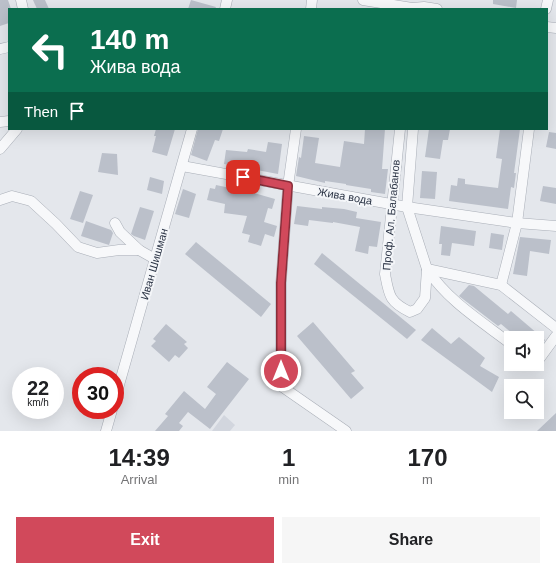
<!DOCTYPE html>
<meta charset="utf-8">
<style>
body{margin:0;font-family:Helvetica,sans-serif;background:#f6f6f6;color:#202124;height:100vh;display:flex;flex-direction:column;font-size:15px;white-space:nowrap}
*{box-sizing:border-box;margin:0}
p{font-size:13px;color:#757577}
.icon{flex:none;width:22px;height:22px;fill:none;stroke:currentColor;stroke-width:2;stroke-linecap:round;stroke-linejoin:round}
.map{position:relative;height:431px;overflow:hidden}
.panel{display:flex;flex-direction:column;background:#fff;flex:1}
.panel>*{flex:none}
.hud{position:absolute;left:8px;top:8px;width:540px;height:122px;border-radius:0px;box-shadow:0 4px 16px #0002;background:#0b6e4f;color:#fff;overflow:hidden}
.buttons{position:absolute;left:504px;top:331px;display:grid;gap:8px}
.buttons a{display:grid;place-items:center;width:40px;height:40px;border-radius:0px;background:#fff;box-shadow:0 4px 16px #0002;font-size:20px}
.speed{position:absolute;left:12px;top:367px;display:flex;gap:8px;font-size:20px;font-weight:700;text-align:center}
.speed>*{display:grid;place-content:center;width:52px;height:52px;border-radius:50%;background:#fff;box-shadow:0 4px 16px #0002;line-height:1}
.speed small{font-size:10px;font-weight:400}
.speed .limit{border:6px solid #d22;background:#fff;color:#111}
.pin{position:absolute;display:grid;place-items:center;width:34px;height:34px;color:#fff;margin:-17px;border-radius:8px;box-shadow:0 2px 6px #0006}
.me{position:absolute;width:44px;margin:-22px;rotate:0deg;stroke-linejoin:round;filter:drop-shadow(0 0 3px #0008)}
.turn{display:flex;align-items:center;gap:14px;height:84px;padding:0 16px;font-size:18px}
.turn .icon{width:52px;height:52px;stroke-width:2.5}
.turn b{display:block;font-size:28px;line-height:34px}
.then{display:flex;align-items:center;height:38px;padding:0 16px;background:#0003;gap:8px;font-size:15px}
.eta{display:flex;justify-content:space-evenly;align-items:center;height:68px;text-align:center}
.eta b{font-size:24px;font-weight:700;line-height:28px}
.primary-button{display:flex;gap:8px;margin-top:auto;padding:8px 16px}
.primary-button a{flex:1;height:46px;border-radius:0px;background:#d1495b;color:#fff;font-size:16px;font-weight:700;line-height:46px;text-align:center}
.primary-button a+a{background:#f6f6f6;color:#202124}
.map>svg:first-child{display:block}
.built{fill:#d2d6de}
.building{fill:#bbc0ca}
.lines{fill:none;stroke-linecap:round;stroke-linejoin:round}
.street-casing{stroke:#a9aeb7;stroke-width:11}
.street{stroke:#f7f8fa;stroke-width:10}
.route-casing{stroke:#882f3b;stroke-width:10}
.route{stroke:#d1495b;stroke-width:7}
.labels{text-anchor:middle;stroke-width:4;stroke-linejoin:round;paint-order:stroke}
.street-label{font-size:11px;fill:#2b3445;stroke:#f4f6f9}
</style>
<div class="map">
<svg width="556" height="431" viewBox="0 0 556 431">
<rect width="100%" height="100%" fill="#e4e7ec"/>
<!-- built -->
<path class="built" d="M224 415 235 425 230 431H212Z"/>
<!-- building -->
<g class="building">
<path d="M0 0H8L11 9H9V23L0 26Z"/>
<path d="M33 0H45L49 9H37Z"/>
<path d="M191 0 216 7 215 9H188Z"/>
<path d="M493 0H517L516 8 493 4Z"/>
<path d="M156 129H175L167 156 152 152 156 136H154Z"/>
<path d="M198 129H223L219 141 215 140 207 161 191 155Z"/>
<path d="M365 129H385L382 169H388L385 194 371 192V189L346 185V184L325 181V183L296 176 299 157 301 158 304 136 319 138 315 163 340 167 344 141 364 144Z"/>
<path d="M429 129H450L448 140H443L440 159 425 157Z"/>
<path d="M500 129H520L514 173H516L514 188 511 187 508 209 449 201 451 185 457 186 458 178 465 179V184L498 188 502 159 496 158Z"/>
<path d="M549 132 556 133V149L546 147Z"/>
<path d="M268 142 282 144 278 174 224 164 226 150 247 152 248 149 266 152Z"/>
<path d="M102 153 117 154 118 175 98 172Z"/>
<path d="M422 171 437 172 435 199 420 198Z"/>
<path d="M150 177 164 181 162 194 147 190Z"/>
<path d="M216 185 235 189V191L254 194V193L275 199 272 209 268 208 264 222 277 226 274 237 265 234 261 246 248 242 250 235 242 233 247 216 224 213 225 204 207 200 210 188 215 189Z"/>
<path d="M543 186 556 188V204L540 201Z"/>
<path d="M183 189 196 194 189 218 175 214Z"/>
<path d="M80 191 93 195 83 223 70 219Z"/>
<path d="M297 206 322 209V207L344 209 357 212 356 218 381 222 377 247 369 246 368 254 355 251 360 227 333 222V223L309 220 308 226 294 224Z"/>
<path d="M140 207 154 211 145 240 134 236 131 234Z"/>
<path d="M86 221 111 230 113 233 109 245 81 236Z"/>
<path d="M441 226 476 231 474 246 452 243 450 256 441 255 442 244H439Z"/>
<path d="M491 233 504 235 502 250 489 248Z"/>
<path d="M520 237 551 240 549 254 530 251 527 276 513 274Z"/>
<path d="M196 242 271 304 261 317 185 254Z"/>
<path d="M322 253 416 330 407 339 314 264Z"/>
<path d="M469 285 474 286 508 314 511 311 545 340 537 351V338H518L501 324 498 326 459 296Z"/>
<path d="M313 322 355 371 351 373 364 388 351 399 297 336Z"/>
<path d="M166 324 187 342 184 344 188 348 179 358 175 355 169 362 151 346 156 341 153 339Z"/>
<path d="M432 328 451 344 459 337 485 358 480 366 499 377 492 392 421 340Z"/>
<path d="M227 362 249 379 210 429 188 412 179 423 183 426 179 431H155L168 416 165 414 184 391 205 409 216 394 207 387Z"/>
<path d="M556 413V431H537Z"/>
</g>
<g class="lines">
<!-- street casing -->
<g class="street-casing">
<g id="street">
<path d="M21 0 23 9"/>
<path d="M363 0 412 8 424 7 437 9"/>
<path d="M225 9 227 0"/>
<path d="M311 9 312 0"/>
<path d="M546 9 548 0"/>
<path d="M547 27 556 28"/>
<path d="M0 49 9 47"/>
<path d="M0 122 9 121"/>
<path d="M296 129 288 186 281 283V386L346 431"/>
<path d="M400 129 385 274C389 295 389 302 410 312L417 309 425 298 427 269 407 207 413 129"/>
<path d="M0 149 17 129"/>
<path d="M182 166 407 207 517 223 556 226"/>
<path d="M0 200 12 196 31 201 56 224 78 247 97 253 119 250H139L155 259"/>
<path d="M115 223 120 232 139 250"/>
<path d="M427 269 501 285 556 328"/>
<path d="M427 269C448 301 481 321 511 344"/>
<path d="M501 285 517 223 529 129"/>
<path d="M537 362 556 336"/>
<path d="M115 399 192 129"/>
<path d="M106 431 112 410"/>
</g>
</g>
<!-- street -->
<use href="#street" class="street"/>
</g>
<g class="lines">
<!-- route casing -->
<g class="route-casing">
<path id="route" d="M243 177 288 186 281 283V371"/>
</g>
<!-- route -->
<use href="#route" class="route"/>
</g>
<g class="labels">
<!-- street labels -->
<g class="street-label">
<text transform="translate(345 196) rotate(10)" y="4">Жива вода</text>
<text transform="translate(391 215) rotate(-85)" y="4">Проф. Ал. Балабанов</text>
<text transform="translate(154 264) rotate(-74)" y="4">Иван Шишман</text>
</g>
</g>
</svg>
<div class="buttons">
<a><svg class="icon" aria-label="sound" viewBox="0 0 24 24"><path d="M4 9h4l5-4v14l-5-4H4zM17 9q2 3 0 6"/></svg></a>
<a><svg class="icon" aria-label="search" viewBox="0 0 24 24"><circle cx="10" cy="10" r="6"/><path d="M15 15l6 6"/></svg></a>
</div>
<div class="speed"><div>22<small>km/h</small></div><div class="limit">30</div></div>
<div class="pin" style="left:243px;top:177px;background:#d93025"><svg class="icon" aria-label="arrive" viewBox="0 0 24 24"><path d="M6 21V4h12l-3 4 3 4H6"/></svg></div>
<svg class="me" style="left:281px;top:371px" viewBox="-20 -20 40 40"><circle r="17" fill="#d1495b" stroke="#fff" stroke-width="3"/><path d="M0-11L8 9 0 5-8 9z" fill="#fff"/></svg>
<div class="hud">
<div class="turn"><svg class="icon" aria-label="left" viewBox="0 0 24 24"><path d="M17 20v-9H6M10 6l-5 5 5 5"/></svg><div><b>140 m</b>Жива вода</div></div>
<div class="then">Then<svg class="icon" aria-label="arrive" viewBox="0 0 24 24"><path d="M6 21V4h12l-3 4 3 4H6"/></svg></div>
</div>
</div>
<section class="panel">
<div class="eta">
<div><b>14:39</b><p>Arrival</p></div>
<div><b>1</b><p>min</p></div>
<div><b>170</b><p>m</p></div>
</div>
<div class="primary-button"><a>Exit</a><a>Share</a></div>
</section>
